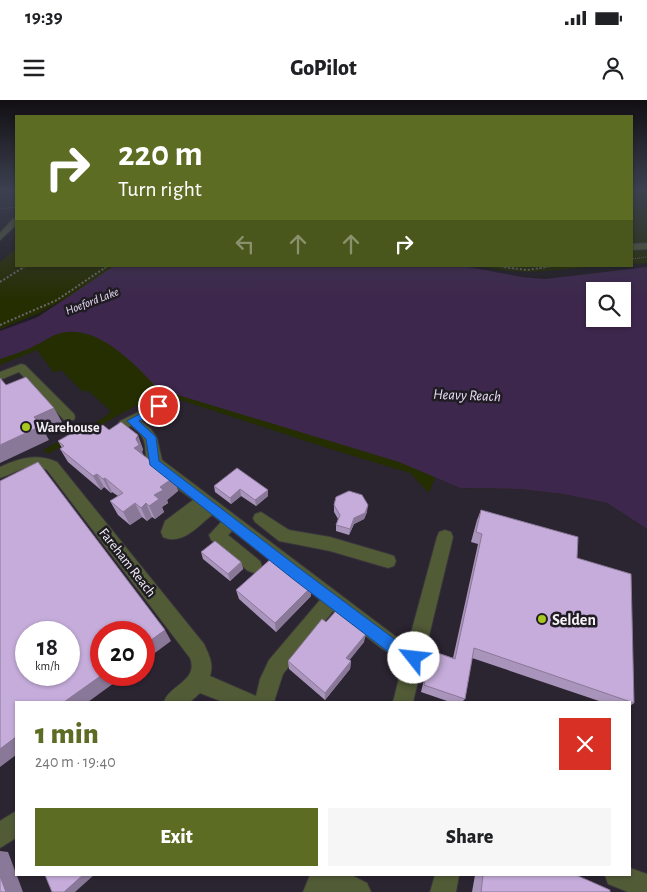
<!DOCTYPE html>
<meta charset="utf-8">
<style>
body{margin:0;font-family:"Alegreya Sans",sans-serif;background:#f6f6f6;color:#202124;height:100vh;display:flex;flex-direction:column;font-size:19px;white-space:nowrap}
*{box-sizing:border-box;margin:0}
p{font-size:16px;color:#757577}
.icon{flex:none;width:28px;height:28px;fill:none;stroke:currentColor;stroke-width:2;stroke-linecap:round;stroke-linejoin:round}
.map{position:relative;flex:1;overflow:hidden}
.drawer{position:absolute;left:15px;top:601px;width:616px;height:175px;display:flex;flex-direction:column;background:#fff;border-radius:0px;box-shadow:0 1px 4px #0004}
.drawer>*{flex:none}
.top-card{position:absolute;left:15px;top:15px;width:618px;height:152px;border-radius:0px;box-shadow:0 1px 4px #0004;background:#5c6c23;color:#fff;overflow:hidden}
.tools{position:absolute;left:586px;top:182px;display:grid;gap:10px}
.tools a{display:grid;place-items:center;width:45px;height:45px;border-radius:0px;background:#fff;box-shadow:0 1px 4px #0004;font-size:25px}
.speed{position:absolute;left:15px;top:521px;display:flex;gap:10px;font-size:25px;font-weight:700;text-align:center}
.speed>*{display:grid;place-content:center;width:65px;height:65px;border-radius:50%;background:#fff;box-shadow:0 1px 4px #0004;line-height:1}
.speed small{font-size:12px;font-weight:400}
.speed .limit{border:8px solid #d22;background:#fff;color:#111}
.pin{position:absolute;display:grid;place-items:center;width:42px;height:42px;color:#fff;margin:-21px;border:2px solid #fff;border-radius:50%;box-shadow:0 1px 5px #0007}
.me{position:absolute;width:55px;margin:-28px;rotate:299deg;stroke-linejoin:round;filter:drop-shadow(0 0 4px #0008)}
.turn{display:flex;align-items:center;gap:18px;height:105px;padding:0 20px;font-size:22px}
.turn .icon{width:65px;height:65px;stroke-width:2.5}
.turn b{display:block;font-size:35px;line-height:42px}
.lanes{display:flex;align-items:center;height:48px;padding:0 20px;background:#0003;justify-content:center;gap:25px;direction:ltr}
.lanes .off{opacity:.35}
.round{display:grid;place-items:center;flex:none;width:52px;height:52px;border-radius:0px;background:#f6f6f6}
.overview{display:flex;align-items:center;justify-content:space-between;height:85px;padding:0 20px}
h1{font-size:30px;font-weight:800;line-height:38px;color:#5c6c23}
.primary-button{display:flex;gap:10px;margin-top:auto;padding:10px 20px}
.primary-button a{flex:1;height:58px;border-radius:0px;background:#5c6c23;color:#fff;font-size:20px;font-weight:800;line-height:58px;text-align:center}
.primary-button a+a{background:#f6f6f6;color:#202124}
.status{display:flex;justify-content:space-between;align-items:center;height:35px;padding:0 25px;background:#fff;direction:ltr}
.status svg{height:14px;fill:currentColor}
header{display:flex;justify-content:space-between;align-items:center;height:65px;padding:0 20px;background:#fff;font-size:22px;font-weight:800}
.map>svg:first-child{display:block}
.built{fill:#2b2431;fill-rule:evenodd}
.green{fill:#252e01}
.water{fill:#3d274c;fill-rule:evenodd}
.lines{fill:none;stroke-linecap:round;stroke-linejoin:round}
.minor-casing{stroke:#3a363c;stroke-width:2}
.path-far1{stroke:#6a666d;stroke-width:1;stroke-dasharray:1 1;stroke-linecap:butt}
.path{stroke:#6a666d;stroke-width:2;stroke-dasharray:2 2;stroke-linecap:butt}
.minor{fill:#515b36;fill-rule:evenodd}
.wall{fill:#a994bb}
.shaded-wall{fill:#8a7899}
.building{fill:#c5acda;stroke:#8a7899;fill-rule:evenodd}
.route{fill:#1a73e8;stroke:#114b97}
.poi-dot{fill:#a6c821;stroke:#201c23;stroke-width:2}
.labels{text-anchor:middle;stroke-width:5;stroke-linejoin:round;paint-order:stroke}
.far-water-label{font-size:12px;font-style:italic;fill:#eadbf7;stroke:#201c23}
.poi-label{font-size:14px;font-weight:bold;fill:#f5f2f7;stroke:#201c23;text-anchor:start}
.street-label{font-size:14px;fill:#f5f2f7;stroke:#201c23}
.water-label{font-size:15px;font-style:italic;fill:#eadbf7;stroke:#201c23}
.near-poi-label{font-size:16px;font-weight:bold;fill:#f5f2f7;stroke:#201c23;text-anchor:start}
</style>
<div class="status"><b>19:39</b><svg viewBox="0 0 49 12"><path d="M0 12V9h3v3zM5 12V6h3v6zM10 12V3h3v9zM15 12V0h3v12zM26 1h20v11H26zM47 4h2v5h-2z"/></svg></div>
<header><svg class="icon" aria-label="menu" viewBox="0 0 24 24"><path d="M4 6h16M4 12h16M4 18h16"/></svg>GoPilot<svg class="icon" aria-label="person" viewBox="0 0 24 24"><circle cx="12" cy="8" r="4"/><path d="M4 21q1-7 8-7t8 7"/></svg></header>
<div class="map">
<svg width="647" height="792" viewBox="0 0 647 792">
<rect width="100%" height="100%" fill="#201c23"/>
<!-- built -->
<path class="built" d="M35 246 399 362 460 388 519 389 563 394 607 403 647 429V792H0V259ZM26 532H69V575H26ZM101 532H144V575H101ZM16 602H630V775H16Z"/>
<!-- green -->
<g class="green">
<path d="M631 89H647V163L631 164Z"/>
<path d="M16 149V166H178L544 336 647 429 607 403 563 394 519 389 460 388 435 377 429 393 410 373 324 347 159 293 48 354 43 350 103 318 111 311 87 290 83 292 61 270 54 273 37 250 0 265V231L32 220 73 194 39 213 0 229V162Z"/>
<path d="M479 166H603C560 169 522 177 479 166Z"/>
</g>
<!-- water -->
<path class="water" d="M114 166H463L522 177 545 179 647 167V429L607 403 563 394 519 389 460 388 399 362 158 289C135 264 98 224 61 233 52 235 45 241 36 245 25 251 12 255 0 259V231L38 217ZM595 191H622V219H595Z"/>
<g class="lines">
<!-- minor casing -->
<g class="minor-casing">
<g id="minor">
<path d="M13 119H16V125L0 140V133Z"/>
<path d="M647 143V149L631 150V144Z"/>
<path d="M21 264 25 265 74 314 75 317 74 320H64L19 272 0 280V272Z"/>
<path d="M159 302 163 303 165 306 163 309 141 321 151 329 157 338 162 360 395 536 408 544 437 437 439 432 445 430 451 432 453 437 413 602H393L403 562 381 548 333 511 283 574 274 602H223L200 593 190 602H164C169 585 199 581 190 558L47 370C30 361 16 373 0 378V367C20 358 36 353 57 362L204 544C209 555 214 564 210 576L256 596 260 579 269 560 320 500 232 431 228 435 260 461 262 466 260 471 254 473 248 471 211 440 209 435 221 422 212 415C198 426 182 446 163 437L161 432 165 421 193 400C180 390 161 379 151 366 139 351 154 342 131 326L125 328 120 327 118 324 120 321Z"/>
<path d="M261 412 289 430 330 437 388 454 394 456 396 461 394 466 388 468 330 451 279 441 255 422 253 418 255 414Z"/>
<path d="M16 711V738L0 748V721Z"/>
<path d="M630 768 647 774V792H628L608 784 605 775H630Z"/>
<path d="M310 775H351L367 783 371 792H303Z"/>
<path d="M435 775H459L456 792H430Z"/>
</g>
</g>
<!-- path-far1 -->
<g class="path-far1">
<path d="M0 109 16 107"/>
<path d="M631 159 647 157"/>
<path d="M494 166 515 169"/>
<path d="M22 169 26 166"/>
<path d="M104 169 108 166"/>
<path d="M537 169 555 166"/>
</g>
<!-- path -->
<g class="path">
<path d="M504 167 527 170 546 167"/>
<path d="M0 182 24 167"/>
<path d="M0 225 57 200 106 167"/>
</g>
<!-- minor -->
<use href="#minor" class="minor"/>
</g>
<!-- wall -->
<g class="wall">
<path d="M109 330 143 349 142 352 144 356 173 378 178 391 167 400 168 403 162 407 164 412 155 419 152 417 147 421 142 417 130 425 118 415 110 401 118 396 112 392 111 393 104 387 101 390 68 362 60 349 62 348 58 341 88 333Z"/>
<path d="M214 386 268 390V396L256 406 241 396 231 404 215 392Z"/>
<path d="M334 405 367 412 364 419 354 424 349 435 336 431V425L338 419 334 412Z"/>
<path d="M481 410 577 458 634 603 630 606V602H602L472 558 465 599 462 602H450L421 592 429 559 432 551 453 558 478 444 471 442 477 420Z"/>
<path d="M201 452 241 462 243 469 230 481 203 459Z"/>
<path d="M236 490 311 496 276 532 239 499Z"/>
<path d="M326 522 364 542 349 560 351 561 350 569 325 600 289 569 288 561Z"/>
<path d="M475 775H576L610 792H472Z"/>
</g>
<!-- shaded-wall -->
<g class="shaded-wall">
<path d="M54 308 62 322 44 331 49 340 0 363V345L34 317Z"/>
<path d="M138 335 143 349 142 352 145 359 134 348Z"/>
<path d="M97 374 104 387 101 390 93 376Z"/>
<path d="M105 378 112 392 111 393 103 379Z"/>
<path d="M173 378 178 391 167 400 168 403 162 407 164 412 155 419 149 406 154 395 160 387Z"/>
<path d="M240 389 241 396 231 404 230 398Z"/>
<path d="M268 390V396L256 406 255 400Z"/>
<path d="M135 403 142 417 130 425 123 412Z"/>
<path d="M146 403 152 417 147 421 141 408Z"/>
<path d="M368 405 367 412 364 419 354 424 349 435 350 429 354 418Z"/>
<path d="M241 462 243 469 230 481 228 474Z"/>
<path d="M311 487V496L276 532 275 523Z"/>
<path d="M165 530 171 541 144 561V545Z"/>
<path d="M366 534 364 542 345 566 346 558Z"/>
<path d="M351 561 350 569 325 600V593Z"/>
<path d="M102 575H125L88 602H64Z"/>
<path d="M16 637V655L0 667V649Z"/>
<path d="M0 751 8 752 23 792H6L0 776Z"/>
<path d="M83 775H94L75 792H64Z"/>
</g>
<!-- building -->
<g class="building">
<path d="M26 277 54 308 34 317 41 326 0 345V278L6 285Z"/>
<path d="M121 322 138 335 136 339 139 345 134 348 173 378 160 387 163 390 154 395 159 399 149 406 146 403 141 408 135 403 123 412 110 401 123 393 105 378 103 379 97 374 93 376 60 349 64 346 58 341 81 328 88 333 103 325 109 330Z"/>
<path d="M38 362 165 530 144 545V532H101V575H102L64 602H16V637L0 649V381ZM26 532H69V575H26Z"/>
<path d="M237 368 268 390 255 400 240 389 230 398 214 386Z"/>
<path d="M349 391 362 395 368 405 365 413 354 418 350 429 336 425 340 415 334 405 336 397Z"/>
<path d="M481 410 578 437 577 458 631 474 634 603 474 548 465 599 424 585 432 551 455 559 482 434 476 432Z"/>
<path d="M215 441 241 462 228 474 201 452Z"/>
<path d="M273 457 311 487 275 523 236 490Z"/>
<path d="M336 511 366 534 346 558 351 561 325 593 288 561 322 519 326 522Z"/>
<path d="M45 775H83L64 792H52Z"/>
<path d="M483 775H576L610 790V792H481Z"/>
<path d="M0 776 6 792H0Z"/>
</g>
<!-- sky -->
<linearGradient id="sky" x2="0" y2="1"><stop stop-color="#120f13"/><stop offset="0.45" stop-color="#3c4050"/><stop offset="1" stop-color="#3c4050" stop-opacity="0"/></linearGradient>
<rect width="647" height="200" fill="url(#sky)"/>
<!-- route -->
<path class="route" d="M159 303 164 306 163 308 139 321 156 337 159 361 303 471 401 544 419 553 422 558 419 563 414 565 391 554 293 479 150 365 146 339 127 321Z"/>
<!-- markers -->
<g class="poi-dot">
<circle cx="26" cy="327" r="5"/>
<circle cx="542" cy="519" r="5"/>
</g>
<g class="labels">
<!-- far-water labels -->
<g class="far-water-label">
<text transform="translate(92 201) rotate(-21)" y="4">Hoeford Lake</text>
</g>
<!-- poi labels -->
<g class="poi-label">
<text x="36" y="332">Warehouse</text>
</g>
<!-- street labels -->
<g class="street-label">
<text transform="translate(128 462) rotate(52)" y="5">Fareham Reach</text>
</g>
<!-- water labels -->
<g class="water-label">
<text transform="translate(467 295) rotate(2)" y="5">Heavy Reach</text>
</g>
<!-- near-poi labels -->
<g class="near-poi-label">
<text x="552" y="525">Selden</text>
</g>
</g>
</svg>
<div class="tools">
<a><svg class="icon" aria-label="search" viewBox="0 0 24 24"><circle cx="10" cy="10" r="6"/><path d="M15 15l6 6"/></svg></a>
</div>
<div class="speed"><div>18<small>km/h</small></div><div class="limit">20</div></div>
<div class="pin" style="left:159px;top:306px;background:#d93025"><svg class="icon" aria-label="arrive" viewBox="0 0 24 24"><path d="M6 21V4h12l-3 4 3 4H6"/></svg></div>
<svg class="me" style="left:414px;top:558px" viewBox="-20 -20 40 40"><circle r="19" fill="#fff"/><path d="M0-13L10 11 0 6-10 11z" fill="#1a73e8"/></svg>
<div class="top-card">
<div class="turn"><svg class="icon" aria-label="right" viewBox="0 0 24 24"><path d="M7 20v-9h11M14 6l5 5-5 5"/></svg><div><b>220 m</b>Turn right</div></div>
<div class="lanes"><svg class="icon off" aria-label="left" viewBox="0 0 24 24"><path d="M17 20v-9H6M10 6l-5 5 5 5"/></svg><svg class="icon off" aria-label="ahead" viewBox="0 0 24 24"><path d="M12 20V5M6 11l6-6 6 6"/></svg><svg class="icon off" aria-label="ahead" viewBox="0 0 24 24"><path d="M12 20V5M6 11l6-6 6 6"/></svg><svg class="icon" aria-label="right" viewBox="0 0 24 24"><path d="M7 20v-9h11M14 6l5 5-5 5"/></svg></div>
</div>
<section class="drawer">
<div class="overview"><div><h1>1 min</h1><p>240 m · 19:40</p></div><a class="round" style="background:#d93025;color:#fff"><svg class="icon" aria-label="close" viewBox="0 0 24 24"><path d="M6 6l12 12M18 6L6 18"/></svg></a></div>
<div class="primary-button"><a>Exit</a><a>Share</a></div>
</section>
</div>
